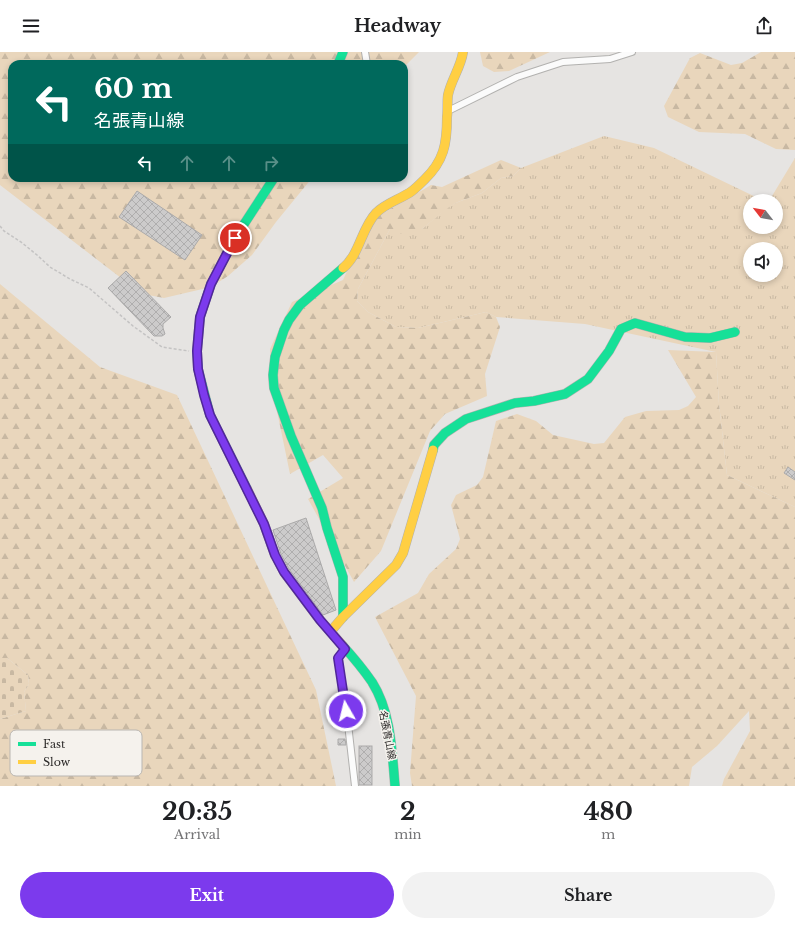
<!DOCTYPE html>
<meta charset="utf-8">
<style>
body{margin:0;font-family:"Libre Baskerville","Noto Sans JP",serif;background:#f2f2f2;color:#202124;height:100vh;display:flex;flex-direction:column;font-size:15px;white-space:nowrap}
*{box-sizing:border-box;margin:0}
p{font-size:13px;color:#757577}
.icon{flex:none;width:22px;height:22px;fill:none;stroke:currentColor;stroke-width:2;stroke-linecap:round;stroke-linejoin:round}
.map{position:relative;height:734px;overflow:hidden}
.sheet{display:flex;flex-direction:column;background:#fff;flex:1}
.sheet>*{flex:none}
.banner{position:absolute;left:8px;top:8px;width:400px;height:122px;border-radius:12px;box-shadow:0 2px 6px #0003;background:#00695c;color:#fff;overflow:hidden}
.needle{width:26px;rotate:301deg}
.fabs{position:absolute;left:743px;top:142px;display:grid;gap:8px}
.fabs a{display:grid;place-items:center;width:40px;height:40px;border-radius:50%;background:#fff;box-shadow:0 2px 6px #0003;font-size:20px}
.pin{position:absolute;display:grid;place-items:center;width:34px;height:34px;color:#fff;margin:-17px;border:2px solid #fff;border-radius:50%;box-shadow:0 1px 4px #0007}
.me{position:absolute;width:44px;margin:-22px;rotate:352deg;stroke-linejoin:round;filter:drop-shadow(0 0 3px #0008)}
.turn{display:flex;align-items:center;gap:14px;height:84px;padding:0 20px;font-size:18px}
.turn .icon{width:52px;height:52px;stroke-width:2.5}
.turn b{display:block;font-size:28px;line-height:34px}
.lanes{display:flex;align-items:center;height:38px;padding:0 20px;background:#0003;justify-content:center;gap:20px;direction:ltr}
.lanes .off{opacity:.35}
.eta{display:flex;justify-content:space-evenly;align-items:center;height:68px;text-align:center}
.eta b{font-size:24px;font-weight:700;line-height:28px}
.button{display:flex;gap:8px;margin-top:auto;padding:8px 20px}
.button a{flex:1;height:46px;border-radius:24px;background:#7c3aed;color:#fff;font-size:16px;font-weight:700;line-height:46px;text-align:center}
.button a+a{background:#f2f2f2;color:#202124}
header{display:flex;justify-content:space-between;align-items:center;height:52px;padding:0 20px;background:#fff;font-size:18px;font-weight:700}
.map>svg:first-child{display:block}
.grass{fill:url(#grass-tufts);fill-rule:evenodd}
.forest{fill:url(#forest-firs)}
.cemetery{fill:url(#cemetery-stones)}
.building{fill:url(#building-cross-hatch);stroke:#abaaaa}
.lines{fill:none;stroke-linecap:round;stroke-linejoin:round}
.street-casing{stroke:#b2b1af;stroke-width:8}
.fast-casing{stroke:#b2b1af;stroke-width:10}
.slow-casing{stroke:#b2b1af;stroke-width:10}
.path{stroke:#c4c3c3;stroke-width:1.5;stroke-dasharray:3 2;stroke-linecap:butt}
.street{stroke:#fbfbfb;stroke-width:6}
.fast{stroke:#16e098;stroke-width:9}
.slow{stroke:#ffcf43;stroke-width:9}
.route-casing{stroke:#51269a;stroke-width:10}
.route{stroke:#7c3aed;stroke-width:7}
.labels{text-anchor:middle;stroke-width:3;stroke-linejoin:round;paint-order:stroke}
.street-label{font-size:10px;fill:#2c2a29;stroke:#f5f2ed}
.key{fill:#f5f2ed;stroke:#b9b6b2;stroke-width:1}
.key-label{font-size:11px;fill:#2c2a29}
</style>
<header><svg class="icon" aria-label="menu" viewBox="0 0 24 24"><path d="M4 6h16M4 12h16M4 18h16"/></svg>Headway<svg class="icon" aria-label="share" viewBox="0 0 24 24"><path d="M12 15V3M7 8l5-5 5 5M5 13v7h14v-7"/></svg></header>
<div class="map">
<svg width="795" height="734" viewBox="0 0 795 734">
<defs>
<pattern id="grass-tufts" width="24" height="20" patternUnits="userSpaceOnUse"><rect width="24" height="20" fill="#e9d6bc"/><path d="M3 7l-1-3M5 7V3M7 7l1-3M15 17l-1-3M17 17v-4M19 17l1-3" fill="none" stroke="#c8b8a2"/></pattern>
<pattern id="forest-firs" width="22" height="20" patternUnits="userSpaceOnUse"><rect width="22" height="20" fill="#e9d6bc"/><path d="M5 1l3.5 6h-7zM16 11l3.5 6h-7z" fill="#c8b8a2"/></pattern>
<pattern id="cemetery-stones" width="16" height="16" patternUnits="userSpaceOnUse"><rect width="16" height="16" fill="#e9d6bc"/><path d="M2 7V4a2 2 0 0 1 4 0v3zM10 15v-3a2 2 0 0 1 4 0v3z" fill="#c8b8a2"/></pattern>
<pattern id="building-cross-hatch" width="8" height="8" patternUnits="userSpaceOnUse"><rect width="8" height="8" fill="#cccbcb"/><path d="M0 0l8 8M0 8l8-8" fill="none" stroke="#afaeae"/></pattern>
</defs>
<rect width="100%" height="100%" fill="#e6e4e2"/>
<!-- grass -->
<path class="grass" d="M604 84 654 96 764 149H750V175H776V149H769L795 106V455L727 423 719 352 716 300 585 272 496 265 486 260 418 276 396 275 368 260 357 249 358 237 390 177H422L448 155 458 150 482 141 501 126 513 124 521 116ZM750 197H776V223H750Z"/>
<!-- forest -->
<g class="forest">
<path d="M0 0H419L404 15V12H12V126H312L276 170 252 203 228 224 211 235 164 246 148 243 121 226 0 133Z"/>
<path d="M480 0H550L509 19 494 20 483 14Z"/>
<path d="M761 0H795V98L776 97 745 82 699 80 668 65 664 54 690 6 700 1 731 13 742 11Z"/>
<path d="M501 108 521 116 513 124 501 126 482 141 458 150 449 155 422 177 400 182 390 177 358 237 357 249 368 260 396 275 418 276 486 260 496 265 500 275 485 322 487 344 445 362 430 379 381 499 354 530 308 447 343 426 323 403 290 422 272 335 270 297 292 250 343 228 370 169 431 133 442 135Z"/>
<path d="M0 232 100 315 177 343 316 638 336 734H0V667L26 659 24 640 29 632 28 623 7 606H0Z"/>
<path d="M668 298 716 300 719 352 727 423 795 455V734H722L724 727 750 679 749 659 717 694 692 715 689 734H412L410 721 416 644 375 565 418 541 429 522 456 497 460 487 451 453 456 443 477 433 483 425 496 369 517 362 536 369 553 383 594 392 604 391 625 365 646 359 679 358 688 354 696 345Z"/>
</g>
<!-- cemetery -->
<path class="cemetery" d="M0 606H7L28 623 29 632 24 640 26 659 0 667Z"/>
<!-- building -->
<g class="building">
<path d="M137 139 202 183 185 208 119 165Z"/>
<path d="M126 219 171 265 163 272V276L165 282 162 284H154L108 236Z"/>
<path d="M788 415 795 420V428L784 421Z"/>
<path d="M306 466 336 558 323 563 289 517 281 502 273 478Z"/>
<path d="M338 687H345L346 693H338Z"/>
<rect x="359" y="694" width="13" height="39"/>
</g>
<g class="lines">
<!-- street casing -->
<g class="street-casing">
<g id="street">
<path d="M365 0 367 12"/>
<path d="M448 59 517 25 563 10 610 7 632 0"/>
<path d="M345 597 338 606 348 672 355 734"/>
</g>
</g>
<!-- fast casing -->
<g class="fast-casing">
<g id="fast">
<path d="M338 12 343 0"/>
<path d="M433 398 434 393 445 381 466 367 515 351 534 349 565 342 588 327 609 299 621 277 635 271 685 285 710 286 735 280"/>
<path d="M247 437 210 363 198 317 197 299 200 265 211 232 235 186 274 126"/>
<path d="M343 565V525L327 476 322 456 291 384 274 336 273 323 275 305 284 278 289 268 300 253 343 216"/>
<path d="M343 594C353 605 363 617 372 630 391 660 392 699 395 734"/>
</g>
</g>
<!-- slow casing -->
<g class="slow-casing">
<g id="slow">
<path d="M343 216C360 202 361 177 376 161 386 151 401 147 412 139 416 136 420 132 424 128 444 109 447 92 447 65 448 58 447 50 448 43 451 28 461 15 463 0"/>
<path d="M247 437 264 472 275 503 284 520 320 568 343 594"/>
<path d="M331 579 343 565 396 513 403 501 433 398"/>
</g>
</g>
<!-- path -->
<path class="path" d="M0 174 4 179 21 190 37 203 50 215 70 227 89 236 133 274 162 295 189 299"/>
<!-- street -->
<use href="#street" class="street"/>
<!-- fast -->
<use href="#fast" class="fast"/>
<!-- slow -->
<use href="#slow" class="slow"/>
</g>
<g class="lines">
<!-- route casing -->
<g class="route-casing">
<path id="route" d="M235 186 211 232 200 265 197 299 198 317 204 343 210 363 264 472 275 503 284 520 320 568 345 597 338 606 346 659"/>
</g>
<!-- route -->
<use href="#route" class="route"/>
</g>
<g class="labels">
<!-- street labels -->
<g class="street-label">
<text transform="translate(388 683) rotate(79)" y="4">名張青山線</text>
</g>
</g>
<!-- legend -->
<rect x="10" y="678" width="132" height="46" rx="6" class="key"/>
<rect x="18" y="690" width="18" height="4" fill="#16e098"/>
<rect x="18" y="708" width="18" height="4" fill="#ffcf43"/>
<g class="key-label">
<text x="43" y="696">Fast</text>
<text x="43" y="714">Slow</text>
</g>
</svg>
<div class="fabs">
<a><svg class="needle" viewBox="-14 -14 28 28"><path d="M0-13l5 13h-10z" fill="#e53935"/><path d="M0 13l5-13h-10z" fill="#757577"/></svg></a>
<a><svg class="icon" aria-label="sound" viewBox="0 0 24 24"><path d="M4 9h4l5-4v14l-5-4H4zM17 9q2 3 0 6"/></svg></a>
</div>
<div class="pin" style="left:235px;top:186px;background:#d93025"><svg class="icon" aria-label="arrive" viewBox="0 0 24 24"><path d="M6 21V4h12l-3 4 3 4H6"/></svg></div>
<svg class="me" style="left:346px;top:659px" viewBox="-20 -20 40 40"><circle r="17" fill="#7c3aed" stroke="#fff" stroke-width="3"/><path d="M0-11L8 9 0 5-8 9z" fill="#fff"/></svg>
<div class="banner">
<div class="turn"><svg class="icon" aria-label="left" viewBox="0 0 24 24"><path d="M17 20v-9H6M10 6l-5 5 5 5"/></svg><div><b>60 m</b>名張青山線</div></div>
<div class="lanes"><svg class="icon" aria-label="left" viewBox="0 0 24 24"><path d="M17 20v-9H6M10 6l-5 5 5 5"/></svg><svg class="icon off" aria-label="ahead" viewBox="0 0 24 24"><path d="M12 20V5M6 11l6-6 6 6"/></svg><svg class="icon off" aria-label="ahead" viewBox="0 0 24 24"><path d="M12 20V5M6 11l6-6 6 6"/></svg><svg class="icon off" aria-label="right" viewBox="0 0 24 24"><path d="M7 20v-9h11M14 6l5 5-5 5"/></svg></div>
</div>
</div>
<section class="sheet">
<div class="eta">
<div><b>20:35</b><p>Arrival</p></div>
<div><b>2</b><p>min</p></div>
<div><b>480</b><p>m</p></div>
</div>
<div class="button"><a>Exit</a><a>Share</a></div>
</section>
